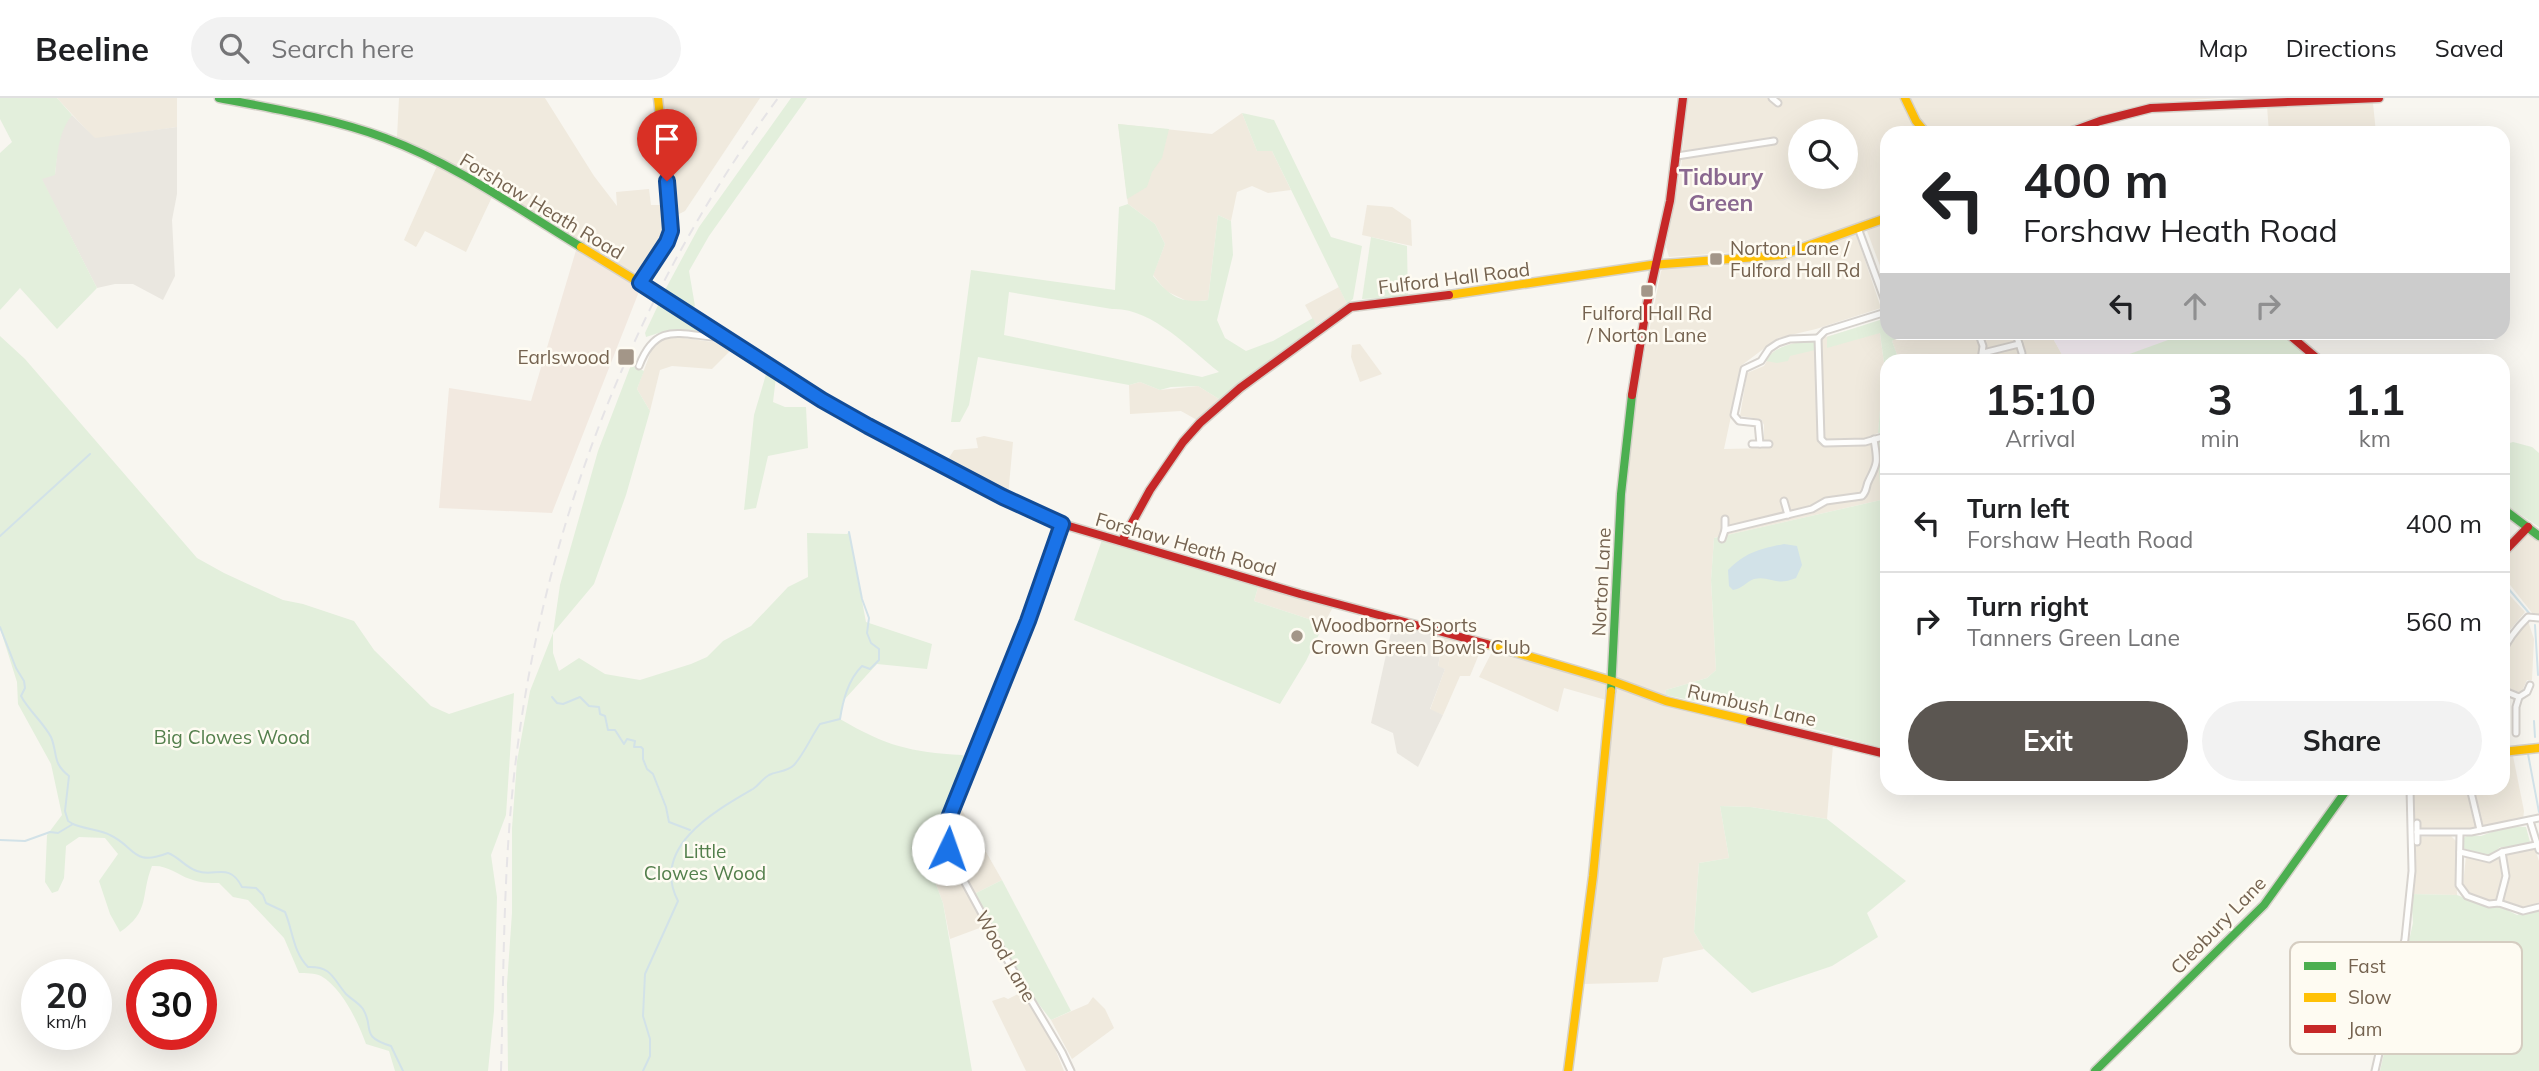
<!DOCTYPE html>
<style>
body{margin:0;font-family:Mulish,sans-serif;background:#f2f2f2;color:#202124;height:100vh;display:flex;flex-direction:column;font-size:26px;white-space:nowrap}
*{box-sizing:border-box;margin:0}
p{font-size:23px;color:#757577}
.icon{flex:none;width:38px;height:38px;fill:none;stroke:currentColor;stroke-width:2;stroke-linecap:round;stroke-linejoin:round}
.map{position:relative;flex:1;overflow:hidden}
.side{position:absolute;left:1880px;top:256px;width:630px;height:441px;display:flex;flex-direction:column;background:#fff;border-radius:21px;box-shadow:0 7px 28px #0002}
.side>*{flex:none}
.top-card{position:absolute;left:1880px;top:28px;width:630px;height:214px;border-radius:21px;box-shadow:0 7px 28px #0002;background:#fff;color:#202124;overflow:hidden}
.fabs{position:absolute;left:1788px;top:21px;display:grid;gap:14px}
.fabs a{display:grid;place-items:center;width:70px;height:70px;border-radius:50%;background:#fff;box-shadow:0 7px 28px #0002;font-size:35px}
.speed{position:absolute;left:21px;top:861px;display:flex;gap:14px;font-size:35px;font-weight:700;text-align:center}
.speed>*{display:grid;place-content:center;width:91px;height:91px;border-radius:50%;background:#fff;box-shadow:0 7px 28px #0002;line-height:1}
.speed small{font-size:18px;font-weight:400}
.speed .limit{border:10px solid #d22;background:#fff;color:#111}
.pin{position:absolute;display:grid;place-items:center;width:60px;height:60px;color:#fff;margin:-72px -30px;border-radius:50% 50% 50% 0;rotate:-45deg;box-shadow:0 0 7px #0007}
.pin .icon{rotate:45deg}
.me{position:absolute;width:77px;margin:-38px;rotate:3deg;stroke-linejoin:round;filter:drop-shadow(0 0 5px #0008)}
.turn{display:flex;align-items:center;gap:24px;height:147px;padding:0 28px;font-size:32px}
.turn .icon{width:91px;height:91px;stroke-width:2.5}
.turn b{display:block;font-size:49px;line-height:60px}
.lanes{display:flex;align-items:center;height:66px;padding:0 28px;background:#0003;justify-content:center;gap:35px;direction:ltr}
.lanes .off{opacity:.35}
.eta{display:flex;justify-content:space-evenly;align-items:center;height:119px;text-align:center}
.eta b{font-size:42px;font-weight:700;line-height:49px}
.action{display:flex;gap:14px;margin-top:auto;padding:14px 28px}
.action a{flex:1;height:80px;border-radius:42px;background:#5b5651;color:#fff;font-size:28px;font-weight:700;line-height:80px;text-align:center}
.action a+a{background:#f2f2f2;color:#202124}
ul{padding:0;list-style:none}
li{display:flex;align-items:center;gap:21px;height:98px;padding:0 28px;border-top:2px solid #e0e0e0}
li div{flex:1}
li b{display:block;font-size:26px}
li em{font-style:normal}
header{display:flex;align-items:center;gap:42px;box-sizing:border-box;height:98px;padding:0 35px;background:#fff;border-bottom:2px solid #e0e0e0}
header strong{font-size:33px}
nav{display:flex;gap:38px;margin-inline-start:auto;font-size:24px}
.search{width:490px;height:63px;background:#f2f2f2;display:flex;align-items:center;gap:18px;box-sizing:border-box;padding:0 24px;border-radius:38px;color:#757577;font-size:26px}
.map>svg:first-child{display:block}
.residential{fill:#f0eade;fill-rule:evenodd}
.commercial{fill:#f2e9e0}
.industrial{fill:#eae7e0}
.education{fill:#f6eef4}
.green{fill:#e3efdc;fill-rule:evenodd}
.water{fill:#d2e2e8}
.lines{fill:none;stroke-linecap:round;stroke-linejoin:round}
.stream{stroke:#d2e2e8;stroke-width:2}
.street-casing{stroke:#d7d3ce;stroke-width:9}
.fast-casing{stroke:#d6d2ca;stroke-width:11}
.slow-casing{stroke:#d6d2ca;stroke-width:11}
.jam-casing{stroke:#d6d2ca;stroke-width:11}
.street{stroke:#fefefd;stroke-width:5}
.fast{stroke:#4caf50;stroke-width:8}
.slow{stroke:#ffc107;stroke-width:8}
.jam{stroke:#c62828;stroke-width:8}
.rail{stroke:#e6e4e6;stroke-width:2;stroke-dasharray:10 7;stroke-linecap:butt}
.fast-bridge-casing{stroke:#d6d2ca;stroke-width:11;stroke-linecap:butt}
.fast-bridge{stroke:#4caf50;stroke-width:8}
.route-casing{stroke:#114b97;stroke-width:18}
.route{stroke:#1a73e8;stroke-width:12}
.poi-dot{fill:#a39688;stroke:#fefbf2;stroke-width:2.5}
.labels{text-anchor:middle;stroke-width:5;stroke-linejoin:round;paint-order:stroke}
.street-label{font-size:19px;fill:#756350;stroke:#fefbf2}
.poi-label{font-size:19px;fill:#756350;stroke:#fefbf2;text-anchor:start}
.park-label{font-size:19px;fill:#537f4c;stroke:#fefbf2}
.quarter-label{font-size:23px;font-weight:bold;fill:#8a6890;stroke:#fefbf2}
.key{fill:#fefbf2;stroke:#d5cdc1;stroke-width:2}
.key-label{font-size:19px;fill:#756350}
</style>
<header>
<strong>Beeline</strong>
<div class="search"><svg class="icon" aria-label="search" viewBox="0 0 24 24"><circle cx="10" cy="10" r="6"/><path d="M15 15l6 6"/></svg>Search here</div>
<nav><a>Map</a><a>Directions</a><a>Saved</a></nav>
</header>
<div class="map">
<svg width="2539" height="973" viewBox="0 0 2539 973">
<rect width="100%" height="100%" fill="#f8f6f0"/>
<!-- residential -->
<g class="residential">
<path d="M57 0H177V29L95 41Z"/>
<path d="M399 0H545L594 78 617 108 616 94 649 91 651 107H661L667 102 668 131 638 178 544 120 397 39Z"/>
<path d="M662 0H760L685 113 675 118Z"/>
<path d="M1688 0H1901L1911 24 1920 35H1886V114L1831 135 1789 147 1751 153 1669 159 1666 149 1681 70ZM1801 33H1846V79H1801Z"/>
<path d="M1910 0H2221L2158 4 2105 17 2052 35H1934L1925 30 1918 19Z"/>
<path d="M2373 5 2376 35H2269L2267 8Z"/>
<path d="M1242 15 1257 53H1272L1291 92 1268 95 1252 88 1237 94 1231 123 1218 117 1208 202 1189 204 1166 193 1153 177 1165 146 1155 126 1128 106 1118 26 1212 36Z"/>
<path d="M437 68 492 99 466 154 425 133 416 149 404 142Z"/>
<path d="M1367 107 1392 109 1411 122 1412 148 1362 137Z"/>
<path d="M1886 125V184L1867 133Z"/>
<path d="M1856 135 1881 210 1816 231 1778 240 1742 267 1724 351 1771 350V342H1764V327L1761 321 1740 318 1747 275 1764 268 1771 255 1790 246 1815 242 1874 225 1879 229 1884 265 1878 335 1864 341 1839 340 1837 348 1877 346 1881 402 1714 440 1711 483 1716 572 1707 580 1666 592 1665 597 1617 582 1625 418 1635 304 1661 173 1664 170 1781 162Z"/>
<path d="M1339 189 1347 206 1316 227 1305 207Z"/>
<path d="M1897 235H2050L2065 262H1899L1892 243 1898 239Z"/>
<path d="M660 239H676L720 245 729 247 732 251 712 271 672 268 660 272 650 313 637 291 654 245Z"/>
<path d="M1360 246 1382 276 1360 284 1351 259 1352 247Z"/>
<path d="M1140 284 1160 292 1198 288 1219 301 1197 322 1181 313 1130 316 1129 287Z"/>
<path d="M984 338 1013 344 1008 398 947 363 954 352 978 350 976 340Z"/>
<path d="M2528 435 2539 443V516H2533L2503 478 2502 462 2517 443Z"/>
<path d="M1259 486 1333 509 1324 526 1254 503Z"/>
<path d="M2502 489 2525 514 2509 533 2514 537 2528 523 2534 541 2532 582H2527L2522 593 2519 594 2504 589 2503 591Z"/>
<path d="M1444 537 1482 549 1470 578H1460L1443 617 1430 612 1445 571 1438 569Z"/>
<path d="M1494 550 1607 585 1606 602 1564 590 1558 614 1479 579Z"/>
<path d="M1616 588 1833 647 1827 721 1751 709 1720 708 1729 760 1699 765 1694 834 1704 851 1663 860 1658 884 1583 886Z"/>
<path d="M2513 658 2524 713 2523 722 2463 732H2420L2419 724 2413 725V690H2502L2503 659Z"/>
<path d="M962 712 1002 782 974 796 953 755 950 737 953 721Z"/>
<path d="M2450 737 2456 743 2457 797 2411 796 2415 744 2420 739Z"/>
<path d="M2535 751 2539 763V804L2524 811 2505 804 2503 799 2507 783 2508 770 2505 757Z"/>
<path d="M944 752 985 828 950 841 943 805 931 773Z"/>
<path d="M2466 758 2490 764 2500 760 2504 773 2498 800 2494 804 2468 795 2463 787Z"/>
<path d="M1022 894 1054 948 1064 973H1026L992 903 1004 899 1008 901Z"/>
<path d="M1093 899 1105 911 1114 930 1072 961 1051 922 1088 906Z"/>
</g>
<!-- commercial -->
<path class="commercial" d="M577 149 640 191 552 415 439 410 449 290 531 303Z"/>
<!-- industrial -->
<g class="industrial">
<path d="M72 17 95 40 177 29V96L172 122 175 178 163 202 133 186H115L97 190 41 80 55 76 58 45 63 28Z"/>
<path d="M1393 525 1444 537 1438 568 1445 571 1430 611 1443 617 1418 669 1397 655 1393 635 1371 625Z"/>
</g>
<!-- education -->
<path class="education" d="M2050 235H2190L2113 262H2065Z"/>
<!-- green -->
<g class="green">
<path d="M0 0H57L72 17C58 35 58 54 55 77L42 81 97 190 57 231 20 190 0 212V55L12 44 0 21Z"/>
<path d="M791 0H807L709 138 689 173 695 208 690 211 665 192 699 129Z"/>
<path d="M1242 15 1274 22 1331 139 1362 148 1353 201 1347 206 1272 53H1257Z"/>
<path d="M1118 26 1169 31 1162 60 1152 74 1147 89 1127 101Z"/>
<path d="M1128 106 1155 126 1165 146 1153 178C1170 198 1180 206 1208 202L1218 117 1231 123 1233 157 1217 222 1225 240 1246 253 1273 243 1313 220 1316 227 1259 273 1219 301 1198 288 1171 289 1160 292 1140 284 1129 287 978 259 969 307 960 324H951L971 172 1115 192 1119 109ZM1009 194 1112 211C1151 209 1190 251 1219 274L1202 279 1004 237Z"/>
<path d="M1371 139 1407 148 1408 199 1362 201Z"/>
<path d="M660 203 711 236 665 233 646 239 645 235Z"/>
<path d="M1886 220V234L1897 235 1899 239 1892 243 1899 262H1886V334L1878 335 1884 265 1880 235 1827 250V239Z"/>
<path d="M2190 234 2284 235 2315 262H2113Z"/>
<path d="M0 238 25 261 197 460 224 475 283 502 303 506 354 523 374 552 431 608 449 616 514 595 506 717 491 757 497 799 494 913 488 973H395L389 953 366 946C358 924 342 890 321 878 315 875 305 875 299 875L284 840 248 802 233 799 219 785C209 785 200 785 190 781 176 776 168 767 152 768 140 798 151 813 120 834L110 816 99 783 118 756 105 740 79 739 66 748 64 780 58 793 52 795 45 784 47 737 62 717 51 666 18 606 17 584 0 530Z"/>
<path d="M1814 242 1815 252 1790 258 1788 263 1777 265 1766 263C1775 246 1797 245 1814 242Z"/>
<path d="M631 267 644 273 637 291 650 313 626 397 594 486 553 535V555L559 573 579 560 605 576 640 582 691 566 707 559 723 543 751 528 788 489 808 479 807 435 847 436 849 434 866 524 932 546 927 571 877 566 843 603 840 621C886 648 910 654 962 657L967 659 965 672 943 727 944 752 931 773 943 805 972 973H508L507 886 512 815V730L517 663 530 593 553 535 560 487 598 353Z"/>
<path d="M767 273 776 279 773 304 785 309H806L808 350 768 358 756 410 744 412 754 317Z"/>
<path d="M1886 341V651L1763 617 1665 597 1666 592 1707 580 1716 572 1711 482 1714 440 1881 402 1877 346 1880 343Z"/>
<path d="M2513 344 2532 349 2539 355V429L2503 405V347Z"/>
<path d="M1102 442 1259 486 1254 503 1324 526 1306 563 1280 606 1074 522Z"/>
<path d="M1720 708 1751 709 1827 721 1906 783 1867 815 1878 839 1832 868 1752 895 1704 851 1694 834 1699 765 1729 760Z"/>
<path d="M2508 728 2526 729 2530 744 2522 749H2500L2492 758H2486L2463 750V740L2469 737 2481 738Z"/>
<path d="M1002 782 1071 913 1051 922 1034 900 974 796Z"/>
<path d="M2411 796 2457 797 2485 808 2501 809 2517 817 2539 807V973H2380L2413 825Z"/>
</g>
<!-- water -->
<path class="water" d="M1784 446 1797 448 1802 467 1796 480C1775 489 1770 477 1754 481 1746 484 1742 491 1733 492L1729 488 1728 472C1746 454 1760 451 1784 446Z"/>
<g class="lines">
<!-- stream -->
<g class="stream">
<path d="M0 438 90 356"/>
<path d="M2502 483 2529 515"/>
<path d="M2535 527 2538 577"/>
<path d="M0 529 16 570 24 583 25 590 21 598C29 613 43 624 51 639 58 656 52 665 69 678L65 713 68 723 73 726"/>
<path d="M552 599 557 605 563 606 580 599 589 608 599 609 600 616 605 618 608 632H615L624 646 627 641 635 643 634 649H641L643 651V661L647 671 653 676 666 709 669 724 690 732"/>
<path d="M2534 623 2535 639"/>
<path d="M2528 656 2539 714"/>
<path d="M0 742 25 743 50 734 58 735 73 726C84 731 101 732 110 737 136 749 132 769 168 755 179 759 185 769 197 773 214 780 229 763 242 789L256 790 263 797 266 805 285 814C293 833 293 854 308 869 332 868 333 881 346 896 351 901 359 905 363 911 375 931 359 938 391 948L403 973"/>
<path d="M643 973 650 958V941L643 918 645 876 678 803C650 749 715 713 753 691 759 687 762 681 769 677 777 673 787 674 794 667 804 656 811 639 820 626L840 621C843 602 848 582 862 568L870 571 879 562V551L871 545 867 535 869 520 862 501 849 434"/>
</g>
<!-- street casing -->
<g class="street-casing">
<g id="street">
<path d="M1772 0 1778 5"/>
<path d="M1677 58 1774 43"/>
<path d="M1858 130 1886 206"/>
<path d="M1978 234 1983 248 1981 262"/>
<path d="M2016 236 2022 255"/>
<path d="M1818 240 1821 341 1825 345 1865 344 1886 338"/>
<path d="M1818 240 1825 233 1886 214"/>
<path d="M1983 255 2019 246"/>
<path d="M639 268C657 221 682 238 724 240"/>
<path d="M1752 346H1769"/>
<path d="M1760 346 1758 325 1739 323 1734 317 1744 271 1761 263 1769 251 1778 245 1790 241 1818 240"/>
<path d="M1784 403 1788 417"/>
<path d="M1062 426 1028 523 946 727 947 745 950 757 1006 860 1062 954 1071 973"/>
<path d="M1725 432 1812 411 1826 403 1862 398C1868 392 1865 389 1869 382 1879 363 1877 362 1874 341"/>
<path d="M1722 441 1725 432V421"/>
<path d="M2502 555C2508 541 2517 530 2528 519L2539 520"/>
<path d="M2502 592 2519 599 2527 594 2530 587"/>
<path d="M2516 635V609L2519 599"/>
<path d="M2470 690 2480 732"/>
<path d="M2530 723 2539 752"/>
<path d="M2417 725V744"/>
<path d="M2417 734H2471L2539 720"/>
<path d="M2460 735 2459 787 2467 798 2489 806 2499 805 2523 813 2539 809"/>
<path d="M2460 754 2489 761 2502 754 2536 747"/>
<path d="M2499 805 2506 778 2502 754"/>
<path d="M2375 973 2405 841 2412 773 2410 690"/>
</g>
</g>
<!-- fast casing -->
<g class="fast-casing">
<g id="fast">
<path d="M219 0C275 11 331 20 385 40 455 66 518 111 581 149"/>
<path d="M665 200 774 271 868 328 976 385"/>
<path d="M2502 410 2539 438"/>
<path d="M1611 593 1621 396 1632 297"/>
<path d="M2095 973 2264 807 2348 690"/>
</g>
</g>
<!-- slow casing -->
<g class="slow-casing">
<g id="slow">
<path d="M1905 0 1916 23 1926 35"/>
<path d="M581 149 640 185 667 144 672 128 658 0"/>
<path d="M1449 197 1651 167 1782 157 1886 120"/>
<path d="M1487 546 1612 583 1666 603 1750 623"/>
<path d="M2502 654 2539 650"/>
<path d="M1568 973 1593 778 1611 593"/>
</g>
</g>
<!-- jam casing -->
<g class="jam-casing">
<g id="jam">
<path d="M2067 35 2100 23 2151 10 2379 0"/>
<path d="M2286 234 2319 262"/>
<path d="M1632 297 1646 211 1670 103 1683 0"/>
<path d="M976 385 1062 426 1300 496 1487 546"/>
<path d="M1122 443 1150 392 1183 344 1200 325 1240 290 1351 209 1449 197"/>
<path d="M2502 456 2528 429"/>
<path d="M1750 623 1886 656"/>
</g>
</g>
<!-- street -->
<use href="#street" class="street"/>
<!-- fast -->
<use href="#fast" class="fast"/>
<!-- slow -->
<use href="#slow" class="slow"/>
<!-- jam -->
<use href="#jam" class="jam"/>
<!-- rail -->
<path class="rail" d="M501 973C504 869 503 765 516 661 545 423 636 193 778 0"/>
<!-- fast-bridge casing -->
<g class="fast-bridge-casing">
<path id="fast-bridge" d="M640 185 665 200"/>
</g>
<!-- fast-bridge -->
<use href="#fast-bridge" class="fast-bridge"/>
</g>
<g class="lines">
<!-- route casing -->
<g class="route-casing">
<path id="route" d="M667 83 671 133 667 144 640 185 822 302 868 328 1003 399 1062 426 1028 523 946 727 948 751"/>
</g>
<!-- route -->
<use href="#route" class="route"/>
</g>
<!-- markers -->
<g class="poi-dot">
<rect x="1709" y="154" width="14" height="14" rx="3.5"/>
<rect x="1640" y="186" width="14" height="14" rx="3.5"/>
<rect x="617" y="250" width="18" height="18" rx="3.5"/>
<circle cx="1297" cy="538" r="7"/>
</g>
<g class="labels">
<!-- street labels -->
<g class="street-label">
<text transform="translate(542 108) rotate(31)" y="7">Forshaw Heath Road</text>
<text transform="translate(1454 180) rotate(-7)" y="7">Fulford Hall Road</text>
<text transform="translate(1186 446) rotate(16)" y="7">Forshaw Heath Road</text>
<text transform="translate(1601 484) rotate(-87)" y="7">Norton Lane</text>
<text transform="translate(1752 607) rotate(13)" y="7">Rumbush Lane</text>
<text transform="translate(2218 827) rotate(-46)" y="7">Cleobury Lane</text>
<text transform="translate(1006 858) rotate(60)" y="7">Wood Lane</text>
</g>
<!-- poi labels -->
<g class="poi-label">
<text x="1730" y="157">Norton Lane /<tspan x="1730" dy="22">Fulford Hall Rd</tspan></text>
<text x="1647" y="222" text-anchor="middle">Fulford Hall Rd<tspan x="1647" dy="22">/ Norton Lane</tspan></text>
<text x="610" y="266" text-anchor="end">Earlswood</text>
<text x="1311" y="534">Woodborne Sports<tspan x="1311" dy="22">Crown Green Bowls Club</tspan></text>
</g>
<!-- park labels -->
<g class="park-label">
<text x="232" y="646">Big Clowes Wood</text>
<text x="705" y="760">Little<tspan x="705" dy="22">Clowes Wood</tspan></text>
</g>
<!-- quarter labels -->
<g class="quarter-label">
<text x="1721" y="87">Tidbury<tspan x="1721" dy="26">Green</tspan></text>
</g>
</g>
<!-- legend -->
<rect x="2290" y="844" width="232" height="112" rx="10" class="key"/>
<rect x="2304" y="864" width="32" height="8" fill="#4caf50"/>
<rect x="2304" y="895" width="32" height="9" fill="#ffc107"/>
<rect x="2304" y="927" width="32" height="8" fill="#c62828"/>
<g class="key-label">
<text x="2348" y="875">Fast</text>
<text x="2348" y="906">Slow</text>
<text x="2348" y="938">Jam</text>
</g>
</svg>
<div class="fabs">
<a><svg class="icon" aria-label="search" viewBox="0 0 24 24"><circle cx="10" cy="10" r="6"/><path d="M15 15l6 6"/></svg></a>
</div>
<div class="speed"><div>20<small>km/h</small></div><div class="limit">30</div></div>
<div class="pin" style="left:667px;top:83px;background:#d93025"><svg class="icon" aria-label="arrive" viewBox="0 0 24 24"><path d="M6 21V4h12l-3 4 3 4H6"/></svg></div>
<svg class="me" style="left:948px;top:751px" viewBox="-20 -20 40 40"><circle r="19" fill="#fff"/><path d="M0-13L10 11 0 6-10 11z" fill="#1a73e8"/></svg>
<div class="top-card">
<div class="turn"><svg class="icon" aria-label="left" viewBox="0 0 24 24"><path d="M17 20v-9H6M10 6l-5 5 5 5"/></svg><div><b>400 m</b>Forshaw Heath Road</div></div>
<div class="lanes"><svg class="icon" aria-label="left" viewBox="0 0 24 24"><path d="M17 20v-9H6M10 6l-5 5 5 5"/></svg><svg class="icon off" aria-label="ahead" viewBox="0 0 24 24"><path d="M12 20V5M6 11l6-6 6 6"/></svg><svg class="icon off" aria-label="right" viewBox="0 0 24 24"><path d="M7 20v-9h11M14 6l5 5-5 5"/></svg></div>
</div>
<section class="side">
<div class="eta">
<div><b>15:10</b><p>Arrival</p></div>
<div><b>3</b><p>min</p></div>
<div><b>1.1</b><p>km</p></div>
</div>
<ul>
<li><svg class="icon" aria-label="left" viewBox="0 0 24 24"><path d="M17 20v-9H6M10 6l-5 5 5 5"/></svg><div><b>Turn left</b><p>Forshaw Heath Road</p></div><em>400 m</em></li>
<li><svg class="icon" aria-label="right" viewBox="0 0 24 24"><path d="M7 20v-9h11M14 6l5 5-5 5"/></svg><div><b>Turn right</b><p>Tanners Green Lane</p></div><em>560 m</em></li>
</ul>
<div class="action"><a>Exit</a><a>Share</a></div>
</section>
</div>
